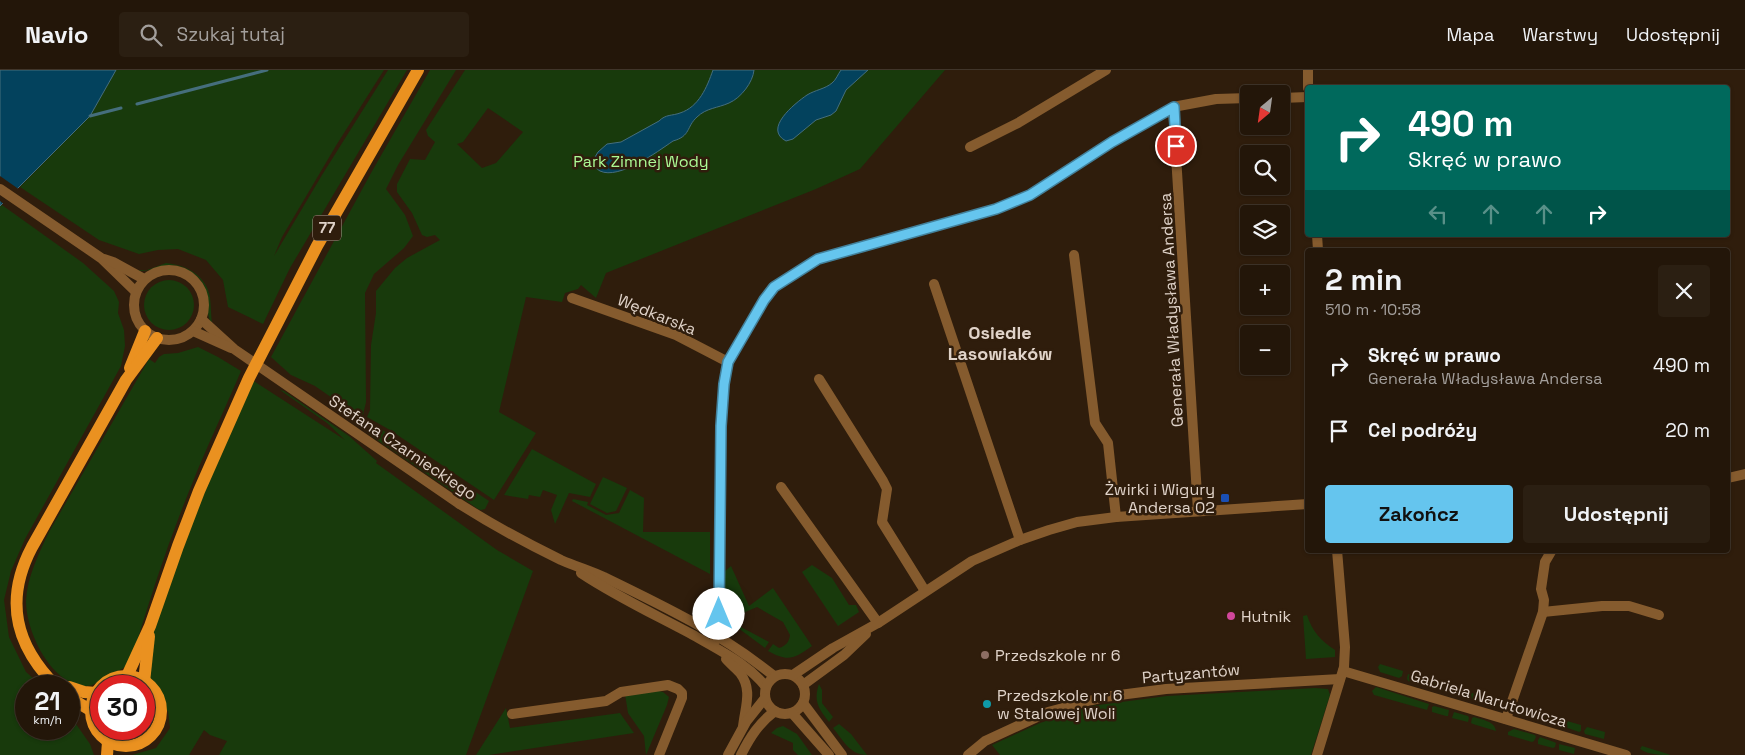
<!DOCTYPE html>
<html lang="pl">
<meta charset="utf-8">
<style>
body{margin:0;font-family:"Space Grotesk",sans-serif;background:#2b1f12;color:#f1f3f6;height:100vh;display:flex;flex-direction:column;font-size:19px;white-space:nowrap}
*{box-sizing:border-box;margin:0}
p{font-size:16px;color:#a39f9c}
.icon{flex:none;width:28px;height:28px;fill:none;stroke:currentColor;stroke-width:2;stroke-linecap:round;stroke-linejoin:round}
.map{position:relative;flex:1;overflow:hidden}
.side{position:absolute;left:1305px;top:178px;width:425px;height:305px;display:flex;flex-direction:column;background:#231609;border-radius:5px;box-shadow:0 1px 4px #0004,0 0 0 1px #40352a}
.side>*{flex:none}
.banner{position:absolute;left:1305px;top:15px;width:425px;height:152px;border-radius:5px;box-shadow:0 1px 4px #0004,0 0 0 1px #40352a;background:#00695c;color:#fff;overflow:hidden}
.needle{width:32px;rotate:209deg}
.tools{position:absolute;left:1240px;top:15px;display:grid;gap:10px}
.tools a{display:grid;place-items:center;width:50px;height:50px;border-radius:5px;background:#231609;box-shadow:0 1px 4px #0004,0 0 0 1px #40352a;font-size:25px}
.speed{position:absolute;left:15px;top:605px;display:flex;gap:10px;font-size:25px;font-weight:700;text-align:center}
.speed>*{display:grid;place-content:center;width:65px;height:65px;border-radius:50%;background:#231609;box-shadow:0 1px 4px #0004,0 0 0 1px #40352a;line-height:1}
.speed small{font-size:12px;font-weight:400}
.speed .limit{border:8px solid #d22;background:#fff;color:#111}
.pin{position:absolute;display:grid;place-items:center;width:42px;height:42px;color:#fff;margin:-21px;border:2px solid #fff;border-radius:50%;box-shadow:0 1px 5px #0007}
.me{position:absolute;width:55px;margin:-28px;rotate:0deg;stroke-linejoin:round;filter:drop-shadow(0 0 4px #0008)}
.turn{display:flex;align-items:center;gap:18px;height:105px;padding:0 20px;font-size:22px}
.turn .icon{width:65px;height:65px;stroke-width:2.5}
.turn b{display:block;font-size:35px;line-height:42px}
.lanes{display:flex;align-items:center;height:48px;padding:0 20px;background:#0003;justify-content:center;gap:25px;direction:ltr}
.lanes .off{opacity:.35}
.round{display:grid;place-items:center;flex:none;width:52px;height:52px;border-radius:5px;background:#2b1f12}
.summary{display:flex;align-items:center;justify-content:space-between;height:85px;padding:0 20px}
h1{font-size:30px;font-weight:600;line-height:38px}
.button{display:flex;gap:10px;margin-top:auto;padding:10px 20px}
.button a{flex:1;height:58px;border-radius:5px;background:#65c5ee;color:#111;font-size:20px;font-weight:600;line-height:58px;text-align:center}
.button a+a{background:#2b1f12;color:#f1f3f6}
ul{padding:0;list-style:none}
li{display:flex;align-items:center;gap:15px;height:65px;padding:0 20px}
li div{flex:1}
li b{display:block;font-size:19px}
li em{font-style:normal}
header{display:flex;align-items:center;gap:30px;box-sizing:border-box;height:70px;padding:0 25px;background:#231609;border-bottom:1px solid #40352a}
header strong{font-size:24px}
nav{display:flex;gap:28px;margin-inline-start:auto;font-size:18px}
.search{width:350px;height:45px;background:#2b1f12;display:flex;align-items:center;gap:12px;box-sizing:border-box;padding:0 18px;border-radius:5px;color:#a39f9c;font-size:19px}
.map>svg:first-child{display:block}
.green{fill:#183a0c;fill-rule:evenodd}
.water{fill:#03425d;stroke:#456e7d}
.pier{fill:#2f1d0c}
.lines{fill:none;stroke-linecap:round;stroke-linejoin:round}
.stream{stroke:#456e7d;stroke-width:3}
.minor{stroke:#855b2e;stroke-width:10}
.tertiary{stroke:#855b2e;stroke-width:10}
.primary{stroke:#ea9120;stroke-width:12}
.route-casing{stroke:#42809b;stroke-width:12}
.route{stroke:#65c5ee;stroke-width:9}
.transit-dot{fill:#1a4fb4;stroke:#2f1d0c;stroke-width:2}
.hotel-dot{fill:#d1479c;stroke:#2f1d0c;stroke-width:2}
.education-dot{fill:#8d6e63;stroke:#2f1d0c;stroke-width:2}
.culture-dot{fill:#0f9aa8;stroke:#2f1d0c;stroke-width:2}
.labels{text-anchor:middle;stroke-width:5;stroke-linejoin:round;paint-order:stroke}
.shield{fill:#2f1d0c;stroke:#ab9c90;stroke-width:1}
.shield-label{font-size:15px;font-weight:bold;fill:#e0d3c9}
.park-label{font-size:16px;fill:#acfa95;stroke:#2f1d0c}
.street-label{font-size:16px;fill:#e0d3c9;stroke:#2f1d0c}
.poi-label{font-size:16px;fill:#e0d3c9;stroke:#2f1d0c;text-anchor:start}
.neighbourhood-label{font-size:18px;font-weight:bold;fill:#e0d3c9;stroke:#2f1d0c}
</style>
<header>
<strong>Navio</strong>
<div class="search"><svg class="icon" aria-label="search" viewBox="0 0 24 24"><circle cx="10" cy="10" r="6"/><path d="M15 15l6 6"/></svg>Szukaj tutaj</div>
<nav><a>Mapa</a><a>Warstwy</a><a>Udostępnij</a></nav>
</header>
<div class="map">
<svg width="1745" height="685" viewBox="0 0 1745 685">
<rect width="100%" height="100%" fill="#2f1d0c"/>
<!-- green -->
<g class="green">
<path d="M116 0H384L337 74 282 167 274 186 322 105 388 0H407L290 198 263 254 228 237 223 210 206 190 178 179 158 180 139 184 99 170 20 117 90 46Z"/>
<path d="M430 0H456L398 95 386 119 405 145 413 166 404 178 374 204 365 223 366 332 363 345 338 332 315 316 291 305 271 287 371 103Z"/>
<path d="M465 0H945L860 99 816 119 606 203 596 228 581 215 578 219 565 223 562 232 526 227 499 342 536 363 494 430 390 360 367 347 370 340 371 275 376 243V221L395 198 407 188 440 170 435 165 427 167 422 165 412 143 397 122V114L410 89 425 90 435 72 428 66 426 60ZM488 38 523 62 496 93 482 98 457 74 463 72Z"/>
<path d="M2 135 83 193 114 221 119 232 118 243 124 260 125 276 121 296 25 469 11 501 4 530 9 567 26 602 42 616H26V659H69V644L90 674 94 685H0V136Z"/>
<path d="M166 193C186 195 206 205 210 227 211 236 211 246 212 254 202 239 215 219 194 204 183 195 170 193 156 198 149 200 145 202 137 200H147Z"/>
<circle cx="169" cy="235" r="25"/>
<path d="M198 277 218 287 241 301C225 339 207 376 192 414 168 472 149 531 131 592 124 599 117 601 108 606 101 609 94 617 84 616 50 613 26 561 26 531 27 507 39 483 49 462L149 289 155 293 159 287 164 284 178 283Z"/>
<path d="M249 308 345 370 327 353 280 320 284 321 349 366 377 391 376 393 497 480 533 501 466 685H219L227 671 210 665 204 660 189 685H132L156 678 170 658 168 641 160 638 156 625 148 614 150 556Z"/>
<path d="M337 335 362 349C352 356 343 343 336 336Z"/>
<path d="M369 351 489 431 485 439 481 440 478 439 370 365 366 361Z"/>
<path d="M532 379 596 414 590 427 569 423 555 454 551 440 557 425 543 420 540 427 529 425 528 429 504 425Z"/>
<path d="M603 407 627 418 616 441 607 443 590 434Z"/>
<path d="M630 420 644 428 643 462H710V504L572 431 573 429 588 432 587 435 606 445 619 443Z"/>
<path d="M812 495 832 508 849 535H856L859 542 838 556 802 502Z"/>
<path d="M731 496 749 536 773 518 812 576C794 589 788 592 768 581L773 574 779 578C786 576 789 572 790 565L783 552 757 537 743 543 726 537 724 502Z"/>
<path d="M1307 545C1312 561 1321 571 1335 580V587L1306 589 1303 546Z"/>
<path d="M735 549 737 555 769 572 765 578 730 552Z"/>
<path d="M1380 594 1403 601 1402 606 1399 608 1380 602 1378 597Z"/>
<path d="M1408 604 1436 611V617L1433 618 1408 611 1407 608Z"/>
<path d="M1441 613 1458 618 1456 625 1439 620 1438 616Z"/>
<path d="M819 614 822 620V633L833 647 829 652C819 639 813 631 819 614Z"/>
<path d="M1376 617 1429 634 1427 640 1374 625 1372 621Z"/>
<path d="M1315 618 1328 619 1330 625 1311 685H1000L992 675 1040 653 1091 636 1167 626Z"/>
<path d="M1460 619 1475 624 1474 629 1458 626Z"/>
<path d="M655 620 663 622 669 627 667 635 646 685 644 666 628 643 625 624Z"/>
<path d="M144 624C165 650 132 682 107 659H144Z"/>
<path d="M1481 625 1503 632 1505 634 1499 637 1480 632 1478 629 1479 626Z"/>
<path d="M1434 636 1449 640 1448 646H1446L1432 642V637Z"/>
<path d="M1517 636 1560 649 1562 651 1561 654 1559 656 1521 645 1515 638Z"/>
<path d="M506 638 510 658 620 643 634 663 489 685H476Z"/>
<path d="M1454 642 1468 646 1469 648 1468 652 1452 648Z"/>
<path d="M1474 647C1482 650 1495 651 1496 661L1473 654 1471 653 1472 648Z"/>
<path d="M1567 651 1581 655V661L1579 662 1565 657Z"/>
<path d="M839 654 851 664 867 685C850 685 843 670 833 658Z"/>
<path d="M783 656 797 664 812 685H798L793 680V673L771 663 777 658Z"/>
<path d="M1587 657 1605 662 1604 669 1585 664 1584 661Z"/>
<path d="M1514 659 1535 665 1536 667 1534 671 1532 672 1508 665V662Z"/>
<path d="M1540 667 1554 672 1556 673 1555 677 1553 678 1538 674V670Z"/>
<path d="M1559 674 1575 678 1574 684 1559 680Z"/>
<path d="M1642 676 1668 684 1670 685C1660 685 1649 685 1640 679Z"/>
</g>
<!-- water -->
<g class="water">
<path d="M0 0H116L90 46 0 136Z"/>
<path d="M713 0H754C753 12 741 28 729 33 718 38 706 38 697 47 686 57 691 66 673 71 657 82 619 110 600 101 596 99 594 95 592 92L598 82 607 74 621 72 659 51C666 44 672 46 680 43 699 37 707 17 713 0Z"/>
<path d="M841 0H868L846 20 836 41 831 45 816 50 793 69 786 71C763 59 794 34 807 25 815 20 825 19 832 13 836 10 838 4 841 0Z"/>
</g>
<!-- pier -->
<path class="pier" d="M0 106 20 120 5 135 0 131Z"/>
<g class="lines">
<!-- stream -->
<g class="stream">
<path d="M137 34 267 0"/>
<path d="M90 46 121 38"/>
</g>
<!-- minor -->
<g class="minor">
<path d="M1308 0V18"/>
<path d="M1281 28 1308 27"/>
<path d="M1173 37 1198 441"/>
<path d="M970 77 1018 53 1106 0"/>
<path d="M1317 165 1318 180"/>
<path d="M1074 185 1095 353 1108 373 1116 447"/>
<path d="M934 214 1020 470"/>
<path d="M572 228 676 265 728 292"/>
<path d="M819 309 883 411 887 419 882 452 925 521"/>
<path d="M781 417 878 553"/>
<path d="M1543 542 1602 536H1629L1659 545"/>
<path d="M715 571V557L719 544 721 355 724 314 728 292 764 230 774 217 818 189 996 139 1030 125 1112 72 1173 37 1216 29 1249 28"/>
<path d="M1343 601 1626 685"/>
<path d="M512 644 606 631 621 622 668 615 678 619 682 623V628L659 685"/>
<path d="M1506 649 1543 542 1544 530 1541 519 1545 492 1552 480"/>
<path d="M968 685 985 671 1048 642 1104 627 1166 619 1340 609"/>
<path d="M1317 685 1344 597 1345 577 1337 480"/>
</g>
<!-- tertiary -->
<g class="tertiary">
<path d="M0 119 101 188 136 222"/>
<path d="M104 189 113 192 144 209"/>
<circle cx="169" cy="235" r="35"/>
<path d="M201 249 234 279 458 433C491 454 526 473 561 490 575 496 590 501 604 507 664 536 722 564 774 606"/>
<path d="M193 261 231 278"/>
<path d="M1728 408 1745 404"/>
<path d="M581 503C617 527 656 545 695 566 720 581 747 593 766 617"/>
<path d="M726 589C730 594 736 598 740 603 753 620 745 637 743 657"/>
<circle cx="785" cy="624" r="20"/>
<path d="M793 605 833 578 878 553 972 491 1020 470 1049 460 1077 452 1116 447 1308 434"/>
<path d="M803 615 844 585 866 564"/>
<path d="M803 633 842 685"/>
<path d="M792 643 829 685"/>
<path d="M728 685 746 652 765 628"/>
<path d="M741 685C750 667 759 653 775 641"/>
</g>
<!-- primary -->
<g class="primary">
<path d="M130 298 145 261"/>
<circle cx="126" cy="641" r="35"/>
<path d="M127 606 150 556 178 476 199 421 249 308 317 176 418 0"/>
<path d="M144 612 149 566"/>
<path d="M56 616C15 575 4 530 32 477L126 310 157 268"/>
<path d="M69 617 84 622 96 623"/>
<path d="M69 627 90 640"/>
<path d="M107 685 108 672"/>
</g>
</g>
<g class="lines">
<!-- route casing -->
<g class="route-casing">
<path id="route" d="M719 544 721 356 724 314 728 292 764 230 774 217 818 189 996 139 1030 125 1112 72 1174 37 1176 76"/>
</g>
<!-- route -->
<use href="#route" class="route"/>
</g>
<!-- markers -->
<rect class="transit-dot" x="1220" y="423" width="10" height="10" rx="2.5"/>
<circle class="hotel-dot" cx="1231" cy="546" r="5"/>
<circle class="education-dot" cx="985" cy="585" r="5"/>
<circle class="culture-dot" cx="987" cy="634" r="5"/>
<g class="labels">
<!-- shield labels -->
<rect class="shield" x="313" y="145.5" width="28" height="25" rx="4"/>
<g class="shield-label">
<text x="327" y="163">77</text>
</g>
<!-- park labels -->
<g class="park-label">
<text x="641" y="97">Park Zimnej Wody</text>
</g>
<!-- street labels -->
<g class="street-label">
<text transform="translate(1171 240) rotate(-93)" y="6">Generała Władysława Andersa</text>
<text transform="translate(657 244) rotate(22)" y="6">Wędkarska</text>
<text transform="translate(403 377) rotate(34)" y="6">Stefana Czarnieckiego</text>
<text transform="translate(1191 603) rotate(-5)" y="6">Partyzantów</text>
<text transform="translate(1489 628) rotate(17)" y="6">Gabriela Narutowicza</text>
</g>
<!-- poi labels -->
<g class="poi-label">
<text x="1215" y="425" text-anchor="end">Żwirki i Wigury<tspan x="1215" dy="18">Andersa 02</tspan></text>
<text x="1241" y="552">Hutnik</text>
<text x="995" y="591">Przedszkole nr 6</text>
<text x="997" y="631">Przedszkole nr 6<tspan x="997" dy="18">w Stalowej Woli</tspan></text>
</g>
<!-- neighbourhood labels -->
<g class="neighbourhood-label">
<text x="1000" y="269">Osiedle<tspan x="1000" dy="21">Lasowiaków</tspan></text>
</g>
</g>
</svg>
<div class="tools">
<a><svg class="needle" viewBox="-14 -14 28 28"><path d="M0-13l5 13h-10z" fill="#e53935"/><path d="M0 13l5-13h-10z" fill="#a39f9c"/></svg></a>
<a><svg class="icon" aria-label="search" viewBox="0 0 24 24"><circle cx="10" cy="10" r="6"/><path d="M15 15l6 6"/></svg></a>
<a><svg class="icon" aria-label="layers" viewBox="0 0 24 24"><path d="M12 4l9 5-9 5-9-5zM3 14l9 5 9-5"/></svg></a>
<a>+</a>
<a>−</a>
</div>
<div class="speed"><div>21<small>km/h</small></div><div class="limit">30</div></div>
<div class="pin" style="left:1176px;top:76px;background:#d93025"><svg class="icon" aria-label="arrive" viewBox="0 0 24 24"><path d="M6 21V4h12l-3 4 3 4H6"/></svg></div>
<svg class="me" style="left:719px;top:544px" viewBox="-20 -20 40 40"><circle r="19" fill="#fff"/><path d="M0-13L10 11 0 6-10 11z" fill="#65c5ee"/></svg>
<div class="banner">
<div class="turn"><svg class="icon" aria-label="right" viewBox="0 0 24 24"><path d="M7 20v-9h11M14 6l5 5-5 5"/></svg><div><b>490 m</b>Skręć w prawo</div></div>
<div class="lanes"><svg class="icon off" aria-label="left" viewBox="0 0 24 24"><path d="M17 20v-9H6M10 6l-5 5 5 5"/></svg><svg class="icon off" aria-label="ahead" viewBox="0 0 24 24"><path d="M12 20V5M6 11l6-6 6 6"/></svg><svg class="icon off" aria-label="ahead" viewBox="0 0 24 24"><path d="M12 20V5M6 11l6-6 6 6"/></svg><svg class="icon" aria-label="right" viewBox="0 0 24 24"><path d="M7 20v-9h11M14 6l5 5-5 5"/></svg></div>
</div>
<section class="side">
<div class="summary"><div><h1>2 min</h1><p>510 m · 10:58</p></div><a class="round"><svg class="icon" aria-label="close" viewBox="0 0 24 24"><path d="M6 6l12 12M18 6L6 18"/></svg></a></div>
<ul>
<li><svg class="icon" aria-label="right" viewBox="0 0 24 24"><path d="M7 20v-9h11M14 6l5 5-5 5"/></svg><div><b>Skręć w prawo</b><p>Generała Władysława Andersa</p></div><em>490 m</em></li>
<li><svg class="icon" aria-label="arrive" viewBox="0 0 24 24"><path d="M6 21V4h12l-3 4 3 4H6"/></svg><div><b>Cel podróży</b></div><em>20 m</em></li>
</ul>
<div class="button"><a>Zakończ</a><a>Udostępnij</a></div>
</section>
</div>
